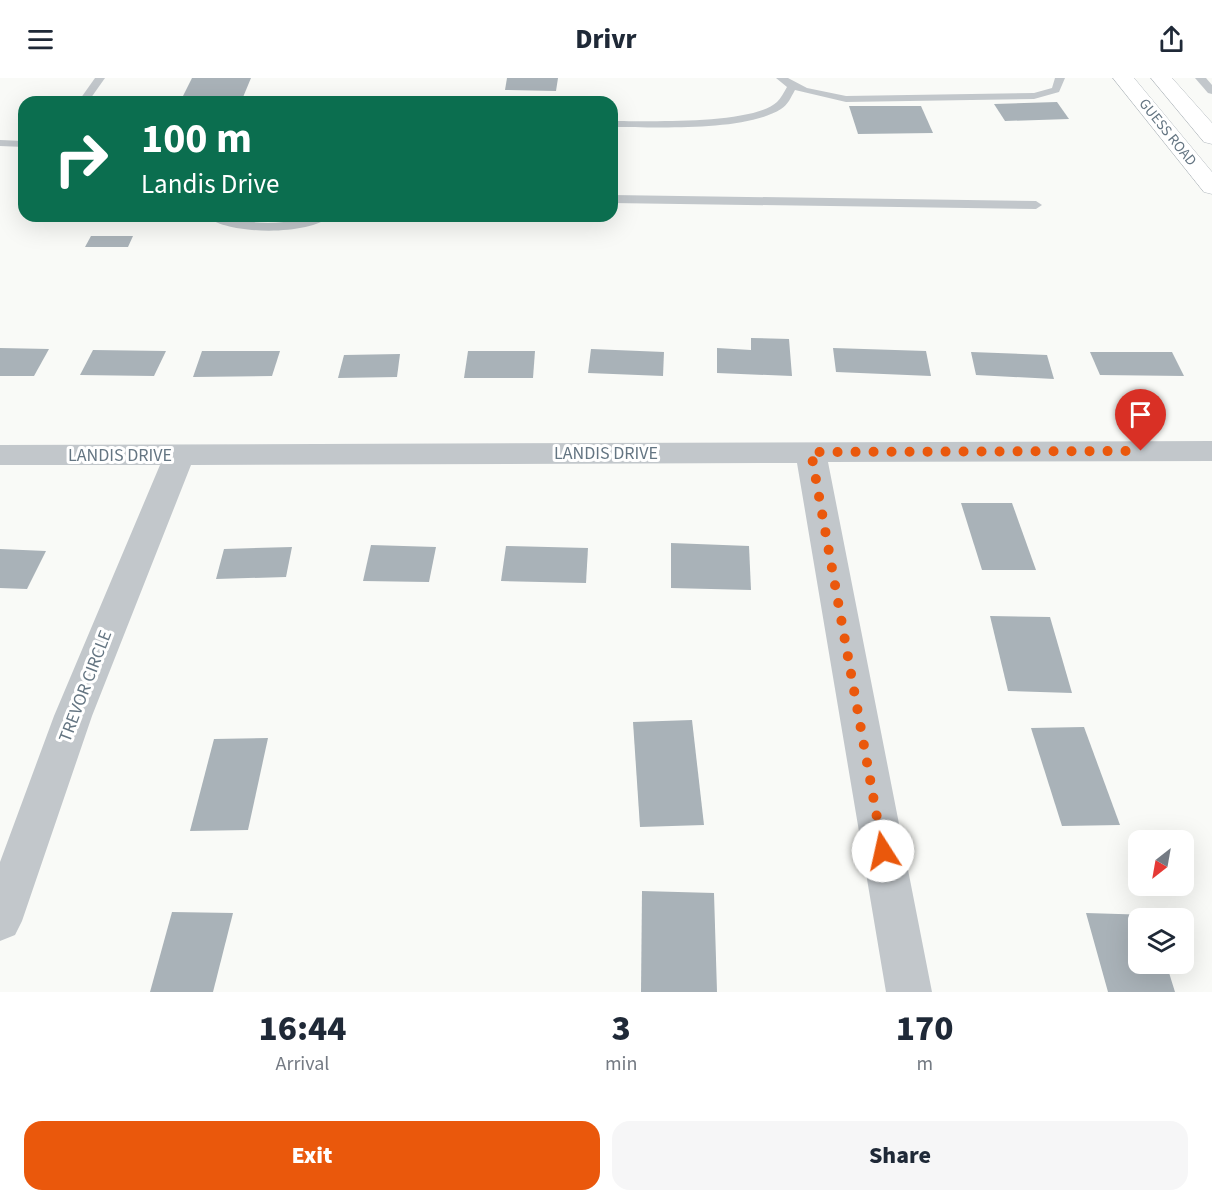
<!DOCTYPE html>
<style>
body{margin:0;font-family:"Source Sans 3",sans-serif;background:#f6f6f7;color:#1f2937;height:100vh;display:flex;flex-direction:column;font-size:22px;white-space:nowrap}
*{box-sizing:border-box;margin:0}
p{font-size:20px;color:#747a83}
.icon{flex:none;width:33px;height:33px;fill:none;stroke:currentColor;stroke-width:2;stroke-linecap:round;stroke-linejoin:round}
.map{position:relative;height:914px;overflow:hidden}
.details{display:flex;flex-direction:column;background:#fff;flex:1}
.details>*{flex:none}
.guide{position:absolute;left:18px;top:18px;width:600px;height:126px;border-radius:18px;box-shadow:0 6px 24px #0002;background:#0b6e4f;color:#fff;overflow:hidden}
.needle{width:39px;rotate:211deg}
.fabs{position:absolute;left:1128px;top:752px;display:grid;gap:12px}
.fabs a{display:grid;place-items:center;width:66px;height:66px;border-radius:12px;background:#fff;box-shadow:0 6px 24px #0002;font-size:30px}
.pin{position:absolute;display:grid;place-items:center;width:51px;height:51px;color:#fff;margin:-62px -26px;border-radius:50% 50% 50% 0;rotate:-45deg;box-shadow:0 0 6px #0007}
.pin .icon{rotate:45deg}
.me{position:absolute;width:66px;margin:-33px;rotate:350deg;stroke-linejoin:round;filter:drop-shadow(0 0 4px #0008)}
.turn{display:flex;align-items:center;gap:21px;height:126px;padding:0 24px;font-size:27px}
.turn .icon{width:78px;height:78px;stroke-width:2.5}
.turn b{display:block;font-size:42px;line-height:51px}
.eta{display:flex;justify-content:space-evenly;align-items:center;height:102px;text-align:center}
.eta b{font-size:36px;font-weight:800;line-height:42px}
.button{display:flex;gap:12px;margin-top:auto;padding:12px 24px}
.button a{flex:1;height:69px;border-radius:18px;background:#ea580c;color:#fff;font-size:24px;font-weight:800;line-height:69px;text-align:center}
.button a+a{background:#f6f6f7;color:#1f2937}
header{display:flex;justify-content:space-between;align-items:center;height:78px;padding:0 24px;background:#fff;font-size:27px;font-weight:800}
.map>svg:first-child{display:block}
.building{fill:#a9b2b8}
.lines{fill:none;stroke-linecap:round;stroke-linejoin:round}
.secondary-casing{stroke:#b2b9be;stroke-width:1}
.service{fill:#c2c7cb;fill-rule:evenodd}
.minor{fill:#c2c7cb;fill-rule:evenodd}
.secondary{fill:#fff;fill-rule:evenodd}
.route{stroke:#ea580c;stroke-width:10;stroke-dasharray:0 18}
.labels{text-anchor:middle;stroke-width:6;stroke-linejoin:round;paint-order:stroke}
.far-street-label{font-size:15px;fill:#647582;stroke:#fff}
.street-label{font-size:18px;fill:#647582;stroke:#fff}
</style>
<header><svg class="icon" aria-label="menu" viewBox="0 0 24 24"><path d="M4 6h16M4 12h16M4 18h16"/></svg>Drivr<svg class="icon" aria-label="share" viewBox="0 0 24 24"><path d="M12 15V3M7 8l5-5 5 5M5 13v7h14v-7"/></svg></header>
<div class="map">
<svg width="1212" height="914" viewBox="0 0 1212 914">
<rect width="100%" height="100%" fill="#f9faf7"/>
<!-- building -->
<g class="building">
<path d="M192 0H251L241 24H180Z"/>
<path d="M507 0H558L556 13 505 12Z"/>
<path d="M1057 24 1069 41 1005 43 994 26Z"/>
<path d="M849 28H921L933 55 858 56Z"/>
<path d="M91 158H133L128 169H85Z"/>
<path d="M751 260 789 261 792 298 717 295V270L751 272Z"/>
<path d="M0 270 49 271 34 298H0Z"/>
<path d="M833 270 926 273 931 298 836 294Z"/>
<path d="M591 271 664 274 663 298 588 295Z"/>
<path d="M93 272 166 273 154 298 80 297Z"/>
<path d="M202 273H280L272 298 193 299Z"/>
<path d="M468 273H535L533 300H464Z"/>
<path d="M971 274 1047 277 1054 301 976 297Z"/>
<path d="M1090 274H1172L1184 298 1100 297Z"/>
<path d="M400 276 397 299 338 300 344 277Z"/>
<path d="M961 425H1012L1036 492H982Z"/>
<path d="M671 465 749 468 751 512 671 510Z"/>
<path d="M371 467 436 469 429 504 363 503Z"/>
<path d="M506 468 588 470 586 505 501 503Z"/>
<path d="M292 469 286 499 216 501 224 471Z"/>
<path d="M0 471 46 473 27 511 0 510Z"/>
<path d="M990 538 1050 539 1072 615 1008 613Z"/>
<path d="M692 642 704 747 640 749 633 644Z"/>
<path d="M1084 649 1120 747 1062 748 1031 650Z"/>
<path d="M268 660 248 752 190 753 214 661Z"/>
<path d="M642 813 714 815 717 914H641Z"/>
<path d="M172 834 233 835 213 914H150Z"/>
<path d="M1086 835 1151 837 1152 840H1138V885H1166L1175 914H1108Z"/>
</g>
<g class="lines">
<!-- secondary casing -->
<g class="secondary-casing">
<g id="secondary">
<path d="M1113 0H1134L1212 94V116L1204 114Z"/>
<path d="M1151 0H1172L1212 45V66L1204 64Z"/>
</g>
</g>
<!-- service -->
<g class="service">
<path d="M95 0H105L88 24H78Z"/>
<path d="M776 0H788L807 10 846 18 1034 15 1052 10 1055 0H1065L1059 14 1034 21 846 24 795 12C791 19 788 27 781 31 745 54 655 49 612 49V43C646 43 753 47 777 24 781 20 784 14 787 9Z"/>
<path d="M1195 0H1206L1212 7V16L1208 15Z"/>
<path d="M0 62 24 63V69L0 68Z"/>
<path d="M612 117 1036 123 1042 127 1036 131 612 125Z"/>
<path d="M206 138C227 138 246 145 268 145 289 145 309 138 330 138 310 158 226 157 206 138Z"/>
</g>
<!-- minor -->
<path class="minor" d="M1212 363V383L828 384 932 914H886L797 385 191 387 92 638 22 843 15 857 0 863V784L54 638 160 387H0V367Z"/>
<!-- secondary -->
<use href="#secondary" class="secondary"/>
</g>
<g class="lines">
<!-- route -->
<path class="route" d="M883 773 811 374 1141 373"/>
</g>
<g class="labels">
<!-- far-street labels -->
<g class="far-street-label">
<text transform="translate(1168 54) rotate(51)" y="5">GUESS ROAD</text>
</g>
<!-- street labels -->
<g class="street-label">
<text x="606" y="381">LANDIS DRIVE</text>
<text x="120" y="383">LANDIS DRIVE</text>
<text transform="translate(85 608) rotate(-69)" y="6">TREVOR CIRCLE</text>
</g>
</g>
</svg>
<div class="fabs">
<a><svg class="needle" viewBox="-14 -14 28 28"><path d="M0-13l5 13h-10z" fill="#e53935"/><path d="M0 13l5-13h-10z" fill="#747a83"/></svg></a>
<a><svg class="icon" aria-label="layers" viewBox="0 0 24 24"><path d="M12 4l9 5-9 5-9-5zM3 14l9 5 9-5"/></svg></a>
</div>
<div class="pin" style="left:1141px;top:373px;background:#d93025"><svg class="icon" aria-label="arrive" viewBox="0 0 24 24"><path d="M6 21V4h12l-3 4 3 4H6"/></svg></div>
<svg class="me" style="left:883px;top:773px" viewBox="-20 -20 40 40"><circle r="19" fill="#fff"/><path d="M0-13L10 11 0 6-10 11z" fill="#ea580c"/></svg>
<div class="guide">
<div class="turn"><svg class="icon" aria-label="right" viewBox="0 0 24 24"><path d="M7 20v-9h11M14 6l5 5-5 5"/></svg><div><b>100 m</b>Landis Drive</div></div>
</div>
</div>
<section class="details">
<div class="eta">
<div><b>16:44</b><p>Arrival</p></div>
<div><b>3</b><p>min</p></div>
<div><b>170</b><p>m</p></div>
</div>
<div class="button"><a>Exit</a><a>Share</a></div>
</section>
